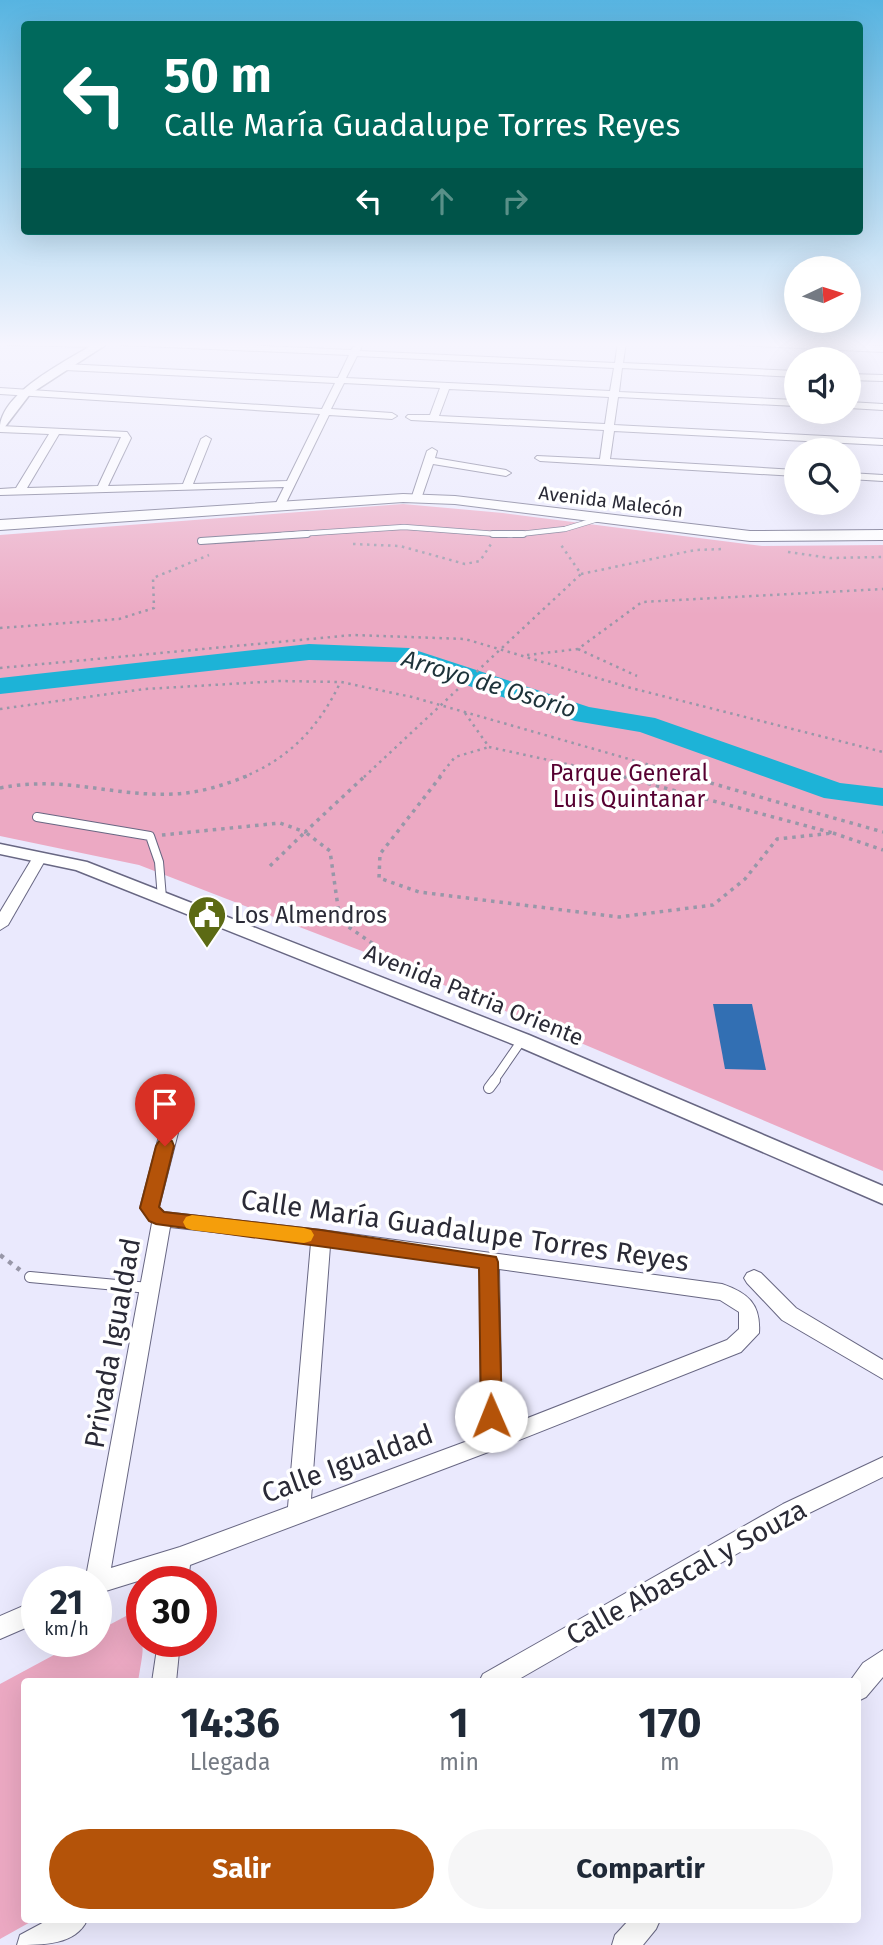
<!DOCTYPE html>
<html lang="es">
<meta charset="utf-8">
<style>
body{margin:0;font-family:"Fira Sans",sans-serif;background:#f6f6f7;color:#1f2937;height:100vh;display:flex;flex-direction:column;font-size:26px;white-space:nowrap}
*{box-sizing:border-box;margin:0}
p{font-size:23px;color:#747a83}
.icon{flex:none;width:38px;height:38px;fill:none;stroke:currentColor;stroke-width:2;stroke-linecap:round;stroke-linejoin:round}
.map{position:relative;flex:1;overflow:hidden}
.side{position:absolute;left:21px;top:1678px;width:840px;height:245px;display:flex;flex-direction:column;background:#fff;border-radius:7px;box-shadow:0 7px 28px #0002}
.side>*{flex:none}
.top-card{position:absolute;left:21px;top:21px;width:842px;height:214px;border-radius:7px;box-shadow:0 7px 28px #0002;background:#00695c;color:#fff;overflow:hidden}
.needle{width:46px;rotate:86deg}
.fabs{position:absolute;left:784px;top:256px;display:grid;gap:14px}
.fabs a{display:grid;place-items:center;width:77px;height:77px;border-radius:50%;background:#fff;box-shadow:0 7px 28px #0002;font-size:35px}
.speed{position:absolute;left:21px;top:1566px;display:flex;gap:14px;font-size:35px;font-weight:700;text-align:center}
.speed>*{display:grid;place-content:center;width:91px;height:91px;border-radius:50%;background:#fff;box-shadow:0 7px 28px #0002;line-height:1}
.speed small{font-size:18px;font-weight:400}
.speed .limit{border:10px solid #d22;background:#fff;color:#111}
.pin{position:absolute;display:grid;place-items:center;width:60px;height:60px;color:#fff;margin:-72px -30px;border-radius:50% 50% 50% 0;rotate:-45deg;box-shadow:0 0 7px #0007}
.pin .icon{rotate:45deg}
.me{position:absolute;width:77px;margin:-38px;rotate:359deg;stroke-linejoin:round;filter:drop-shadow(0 0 5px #0008)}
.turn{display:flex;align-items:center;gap:24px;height:147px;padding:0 28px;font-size:32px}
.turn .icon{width:91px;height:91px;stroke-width:2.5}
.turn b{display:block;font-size:49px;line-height:60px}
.lanes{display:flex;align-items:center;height:66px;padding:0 28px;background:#0003;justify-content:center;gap:35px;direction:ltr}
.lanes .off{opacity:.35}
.eta{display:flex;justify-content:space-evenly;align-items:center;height:119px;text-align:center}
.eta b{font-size:42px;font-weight:700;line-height:49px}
.cta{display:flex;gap:14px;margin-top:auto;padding:14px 28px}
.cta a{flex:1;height:80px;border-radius:42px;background:#b45309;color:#fff;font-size:28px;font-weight:700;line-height:80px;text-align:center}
.cta a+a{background:#f6f6f7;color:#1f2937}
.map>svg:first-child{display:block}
.green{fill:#eca9c3}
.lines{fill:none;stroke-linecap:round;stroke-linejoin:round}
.river{fill:#1db3d7;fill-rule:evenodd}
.building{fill:#326fb3}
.service-far3-casing{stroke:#686783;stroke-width:6}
.service-far2-casing{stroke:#686783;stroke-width:8}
.service-far1-casing{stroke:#686783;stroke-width:10}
.service-casing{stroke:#686783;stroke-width:12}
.minor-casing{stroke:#686783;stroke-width:2}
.tertiary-casing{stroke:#686783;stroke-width:3}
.secondary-casing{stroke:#686783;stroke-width:2}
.path-far2{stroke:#9897a8;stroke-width:2.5;stroke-dasharray:2.5 4.5;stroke-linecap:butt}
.path-far1{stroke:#9897a8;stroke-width:3.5;stroke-dasharray:3.5 5;stroke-linecap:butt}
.path{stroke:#9897a8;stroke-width:4.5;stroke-dasharray:4.5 6;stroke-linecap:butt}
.service-far3{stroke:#fff;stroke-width:4.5}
.service-far2{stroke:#fff;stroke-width:6}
.service-far1{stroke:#fff;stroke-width:8}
.service{stroke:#fff;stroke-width:10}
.minor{fill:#fff;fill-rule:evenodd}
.tertiary{fill:#fff;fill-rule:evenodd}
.secondary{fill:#fff;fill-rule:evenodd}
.route{fill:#b45309;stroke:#753606;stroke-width:2}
.slow{fill:#f59e0b}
.labels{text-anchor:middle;stroke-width:7;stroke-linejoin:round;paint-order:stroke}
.far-street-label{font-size:19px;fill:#2a2a36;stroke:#fff}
.park-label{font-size:23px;fill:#570031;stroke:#fff}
.poi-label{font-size:23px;fill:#2a2a36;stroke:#fff;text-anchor:start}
.street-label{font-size:23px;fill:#2a2a36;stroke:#fff}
.water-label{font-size:24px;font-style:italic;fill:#1d333a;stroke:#fff}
.near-street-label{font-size:28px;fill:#2a2a36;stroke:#fff}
</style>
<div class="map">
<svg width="883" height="1945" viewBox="0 0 883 1945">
<rect width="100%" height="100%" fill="#eae9fd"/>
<!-- green -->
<g class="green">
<path d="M403 504 503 513 762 546 883 545V1171L380 958 139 865 0 836V535Z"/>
<path d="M126 1616C149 1643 143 1647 138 1682H24V1920H34L0 1939V1684L78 1642H96V1632Z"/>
</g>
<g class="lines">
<!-- river -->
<path class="river" d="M309 644 409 648 589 707 655 718 840 783 883 788V806L824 798 640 732 575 721 396 662 309 660 0 694V678Z"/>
</g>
<!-- building -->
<path class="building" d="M713 1004H752L766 1070 725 1069Z"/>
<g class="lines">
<!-- service-far3 casing -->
<g class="service-far3-casing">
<path id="service-far3" d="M282 535 404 527 511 535 565 529 598 519"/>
</g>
<!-- service-far2 casing -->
<g class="service-far2-casing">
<g id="service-far2">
<path d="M493 534H523"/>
<path d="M201 541 307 534"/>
</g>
</g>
<!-- service-far1 casing -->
<g class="service-far1-casing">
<g id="service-far1">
<path d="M37 817 150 836 159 862 162 898"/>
<path d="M493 1082 522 1040"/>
</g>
</g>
<!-- service casing -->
<g class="service-casing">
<g id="service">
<path d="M489 1088 495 1080"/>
<path d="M30 1277 149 1288"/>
</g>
</g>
<!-- minor casing -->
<g class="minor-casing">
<g id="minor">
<path d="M4 342H105L106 344 102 347 8 345Z"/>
<path d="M117 342H182L351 350 358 342 362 345 360 351 615 363 618 342H626L623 363 796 371V377L622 368 619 392 796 400V406L618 397 614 425 883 439V445L614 431 610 459 796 470V476L540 461 535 458 537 456 600 459 604 430 411 420 406 417 408 415H430L440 388 344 383 331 409 392 413 397 416 392 419 329 415 284 507 275 505 284 487 0 495V489L16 488 49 434 0 432V426L127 432 131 438 108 486 183 484 201 439 206 436 211 439 193 484 287 481 320 414 0 394V388L322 409 335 383 65 370 61 367 65 364 338 378 349 355 121 345ZM357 356 614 368 610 391 346 378ZM449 389 609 397 605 424 439 416ZM59 434 121 437 98 486 27 488Z"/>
<path d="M734 342 883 346V352L738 345Z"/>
<path d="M849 374 883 375V381L849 380Z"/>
<path d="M849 402 883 404V410L849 408Z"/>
<path d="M432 448 437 451 435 458 506 470 511 473 506 476 433 464 421 499 412 501 411 499 427 451Z"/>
<path d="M849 473 883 475V481L849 479Z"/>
<path d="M40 853 47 857 8 925 0 930V912L33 857Z"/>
<path d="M172 1115 178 1117 181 1121 159 1207 164 1212 321 1230 722 1284C748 1293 761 1304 759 1333L741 1352 499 1448 190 1565 188 1582H166L167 1572 96 1594V1582H85L152 1223 140 1208 163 1121 166 1117ZM170 1227 311 1243 288 1507 180 1547 111 1568ZM330 1246 480 1266 481 1436 311 1499ZM499 1269 720 1300 739 1312V1329L727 1340 502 1428Z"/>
<path d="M754 1270 761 1273 796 1308 883 1360V1379L782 1320 747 1283 744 1278 747 1273Z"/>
<path d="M883 1457V1477L799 1518 514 1682H479L483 1674 783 1504Z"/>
<path d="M37 1600V1623L0 1639V1616Z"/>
<path d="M158 1642H180L176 1682H152Z"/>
<path d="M883 1650V1677L866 1697 858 1701V1682L850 1681 863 1663Z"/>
<path d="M48 1920H87C76 1945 42 1945 17 1945L20 1935Z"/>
<path d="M629 1920H660L656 1929 643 1945H612L615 1935Z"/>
</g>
</g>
<!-- tertiary casing -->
<g class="tertiary-casing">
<g id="tertiary">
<path d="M97 342H110L30 394 4 428 0 429C0 392 69 360 97 342Z"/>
<path d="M0 844 87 862 529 1035 883 1186V1204L515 1045 76 870 0 854Z"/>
</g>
</g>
<!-- secondary casing -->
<g class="secondary-casing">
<path id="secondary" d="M403 494 455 496 750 531 883 530V540L750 541 455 504 403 502 0 530V520Z"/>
</g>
<!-- path-far2 -->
<g class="path-far2">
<path d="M353 544 400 546 465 564 480 561 491 544"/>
<path d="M788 552 830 558 883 557"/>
<path d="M581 574 695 550 724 549"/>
<path d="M0 628 119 619 154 608 153 578 209 555"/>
<path d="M578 649 637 676"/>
<path d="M527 655 578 649 642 602 883 589"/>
<path d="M0 668 353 635 465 639 631 688 883 752"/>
<path d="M0 709 145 689 280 681 341 682 412 697 692 777"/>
<path d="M465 713 489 747"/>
<path d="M489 747 627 777"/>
<path d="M243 777C289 759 319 727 340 683"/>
<path d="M364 777 581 574 559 542"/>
<path d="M439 777 455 757 489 747"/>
</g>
<!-- path-far1 -->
<g class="path-far1">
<path d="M441 776 380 854 379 878 419 892 619 917 713 905 745 879 777 839 833 833 620 776"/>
<path d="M686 776 883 832"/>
<path d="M0 788C66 775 112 797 174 794 200 793 224 785 247 776"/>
<path d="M833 833 883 850"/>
<path d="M162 835 280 823 305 832 365 776"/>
<path d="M270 866 305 832 330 851 340 921 379 948"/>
</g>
<!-- path -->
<path class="path" d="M0 1255 20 1270"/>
<!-- service-far3 -->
<use href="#service-far3" class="service-far3"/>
<!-- service-far2 -->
<use href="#service-far2" class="service-far2"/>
<!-- service-far1 -->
<use href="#service-far1" class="service-far1"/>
<!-- service -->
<use href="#service" class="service"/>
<!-- minor -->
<use href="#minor" class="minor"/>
<!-- tertiary -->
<use href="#tertiary" class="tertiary"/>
<!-- secondary -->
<use href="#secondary" class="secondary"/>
</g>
<!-- sky -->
<linearGradient id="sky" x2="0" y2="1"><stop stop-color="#57b4e1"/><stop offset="0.56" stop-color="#f6f5fe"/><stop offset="1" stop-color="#f6f5fe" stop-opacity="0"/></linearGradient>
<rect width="883" height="615" fill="url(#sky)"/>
<!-- route -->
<path class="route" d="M165 1139 172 1141 174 1146 159 1207 164 1212 321 1230 496 1257 498 1262 502 1416 499 1422 491 1425 484 1422 481 1416 479 1268 156 1224 149 1221 140 1208 156 1146 159 1141Z"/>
<!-- slow -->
<path class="slow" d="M192 1215 304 1228 311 1230 314 1235 311 1241 304 1243 192 1230 186 1228 183 1222 186 1217Z"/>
<!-- icons -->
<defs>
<g id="civic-pin" transform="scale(2.0125)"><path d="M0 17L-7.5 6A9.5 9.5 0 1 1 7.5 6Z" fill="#5c6a14" stroke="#fff"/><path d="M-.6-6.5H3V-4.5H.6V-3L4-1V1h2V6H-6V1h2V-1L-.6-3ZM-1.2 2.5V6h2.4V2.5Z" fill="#fff"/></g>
</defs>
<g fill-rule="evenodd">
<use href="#civic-pin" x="207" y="915"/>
</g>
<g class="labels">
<!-- far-street labels -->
<g class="far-street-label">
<text transform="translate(611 501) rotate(7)" y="7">Avenida Malecón</text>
</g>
<!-- park labels -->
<g class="park-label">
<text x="629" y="781">Parque General<tspan x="629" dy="26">Luis Quintanar</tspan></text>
</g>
<!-- poi labels -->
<g class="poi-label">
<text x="234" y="923">Los Almendros</text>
</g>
<!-- street labels -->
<g class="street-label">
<text transform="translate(474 995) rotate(22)" y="8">Avenida Patria Oriente</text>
</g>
<!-- water labels -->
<g class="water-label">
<text transform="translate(489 684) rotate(17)" y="8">Arroyo de Osorio</text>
</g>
<!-- near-street labels -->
<g class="near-street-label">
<text transform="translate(465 1230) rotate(8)" y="10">Calle María Guadalupe Torres Reyes</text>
<text transform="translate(112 1343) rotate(-80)" y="10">Privada Igualdad</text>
<text transform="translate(347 1463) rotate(-20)" y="10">Calle Igualdad</text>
<text transform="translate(686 1572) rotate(-29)" y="10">Calle Abascal y Souza</text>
</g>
</g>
</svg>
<div class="fabs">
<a><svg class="needle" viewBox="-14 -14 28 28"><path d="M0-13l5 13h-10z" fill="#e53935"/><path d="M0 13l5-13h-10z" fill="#747a83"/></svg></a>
<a><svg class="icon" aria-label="sound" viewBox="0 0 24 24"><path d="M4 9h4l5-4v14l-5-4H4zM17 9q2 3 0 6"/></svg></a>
<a><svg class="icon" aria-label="search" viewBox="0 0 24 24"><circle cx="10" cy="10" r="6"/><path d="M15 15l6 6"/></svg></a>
</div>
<div class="speed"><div>21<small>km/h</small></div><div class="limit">30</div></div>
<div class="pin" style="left:165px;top:1146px;background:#d93025"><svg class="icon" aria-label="arrive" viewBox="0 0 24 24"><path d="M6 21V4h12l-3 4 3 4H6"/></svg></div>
<svg class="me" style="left:491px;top:1416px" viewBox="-20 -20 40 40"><circle r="19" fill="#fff"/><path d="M0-13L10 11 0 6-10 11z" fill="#b45309"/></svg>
<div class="top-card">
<div class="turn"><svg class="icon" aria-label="left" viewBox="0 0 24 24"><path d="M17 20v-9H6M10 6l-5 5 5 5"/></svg><div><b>50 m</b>Calle María Guadalupe Torres Reyes</div></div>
<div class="lanes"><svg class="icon" aria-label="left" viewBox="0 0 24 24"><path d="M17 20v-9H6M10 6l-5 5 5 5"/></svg><svg class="icon off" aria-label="ahead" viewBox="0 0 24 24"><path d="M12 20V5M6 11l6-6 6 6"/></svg><svg class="icon off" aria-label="right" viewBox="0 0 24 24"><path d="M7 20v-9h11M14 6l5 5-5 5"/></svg></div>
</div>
<section class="side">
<div class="eta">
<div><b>14:36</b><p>Llegada</p></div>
<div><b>1</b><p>min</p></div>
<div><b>170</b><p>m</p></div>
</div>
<div class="cta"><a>Salir</a><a>Compartir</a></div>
</section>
</div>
